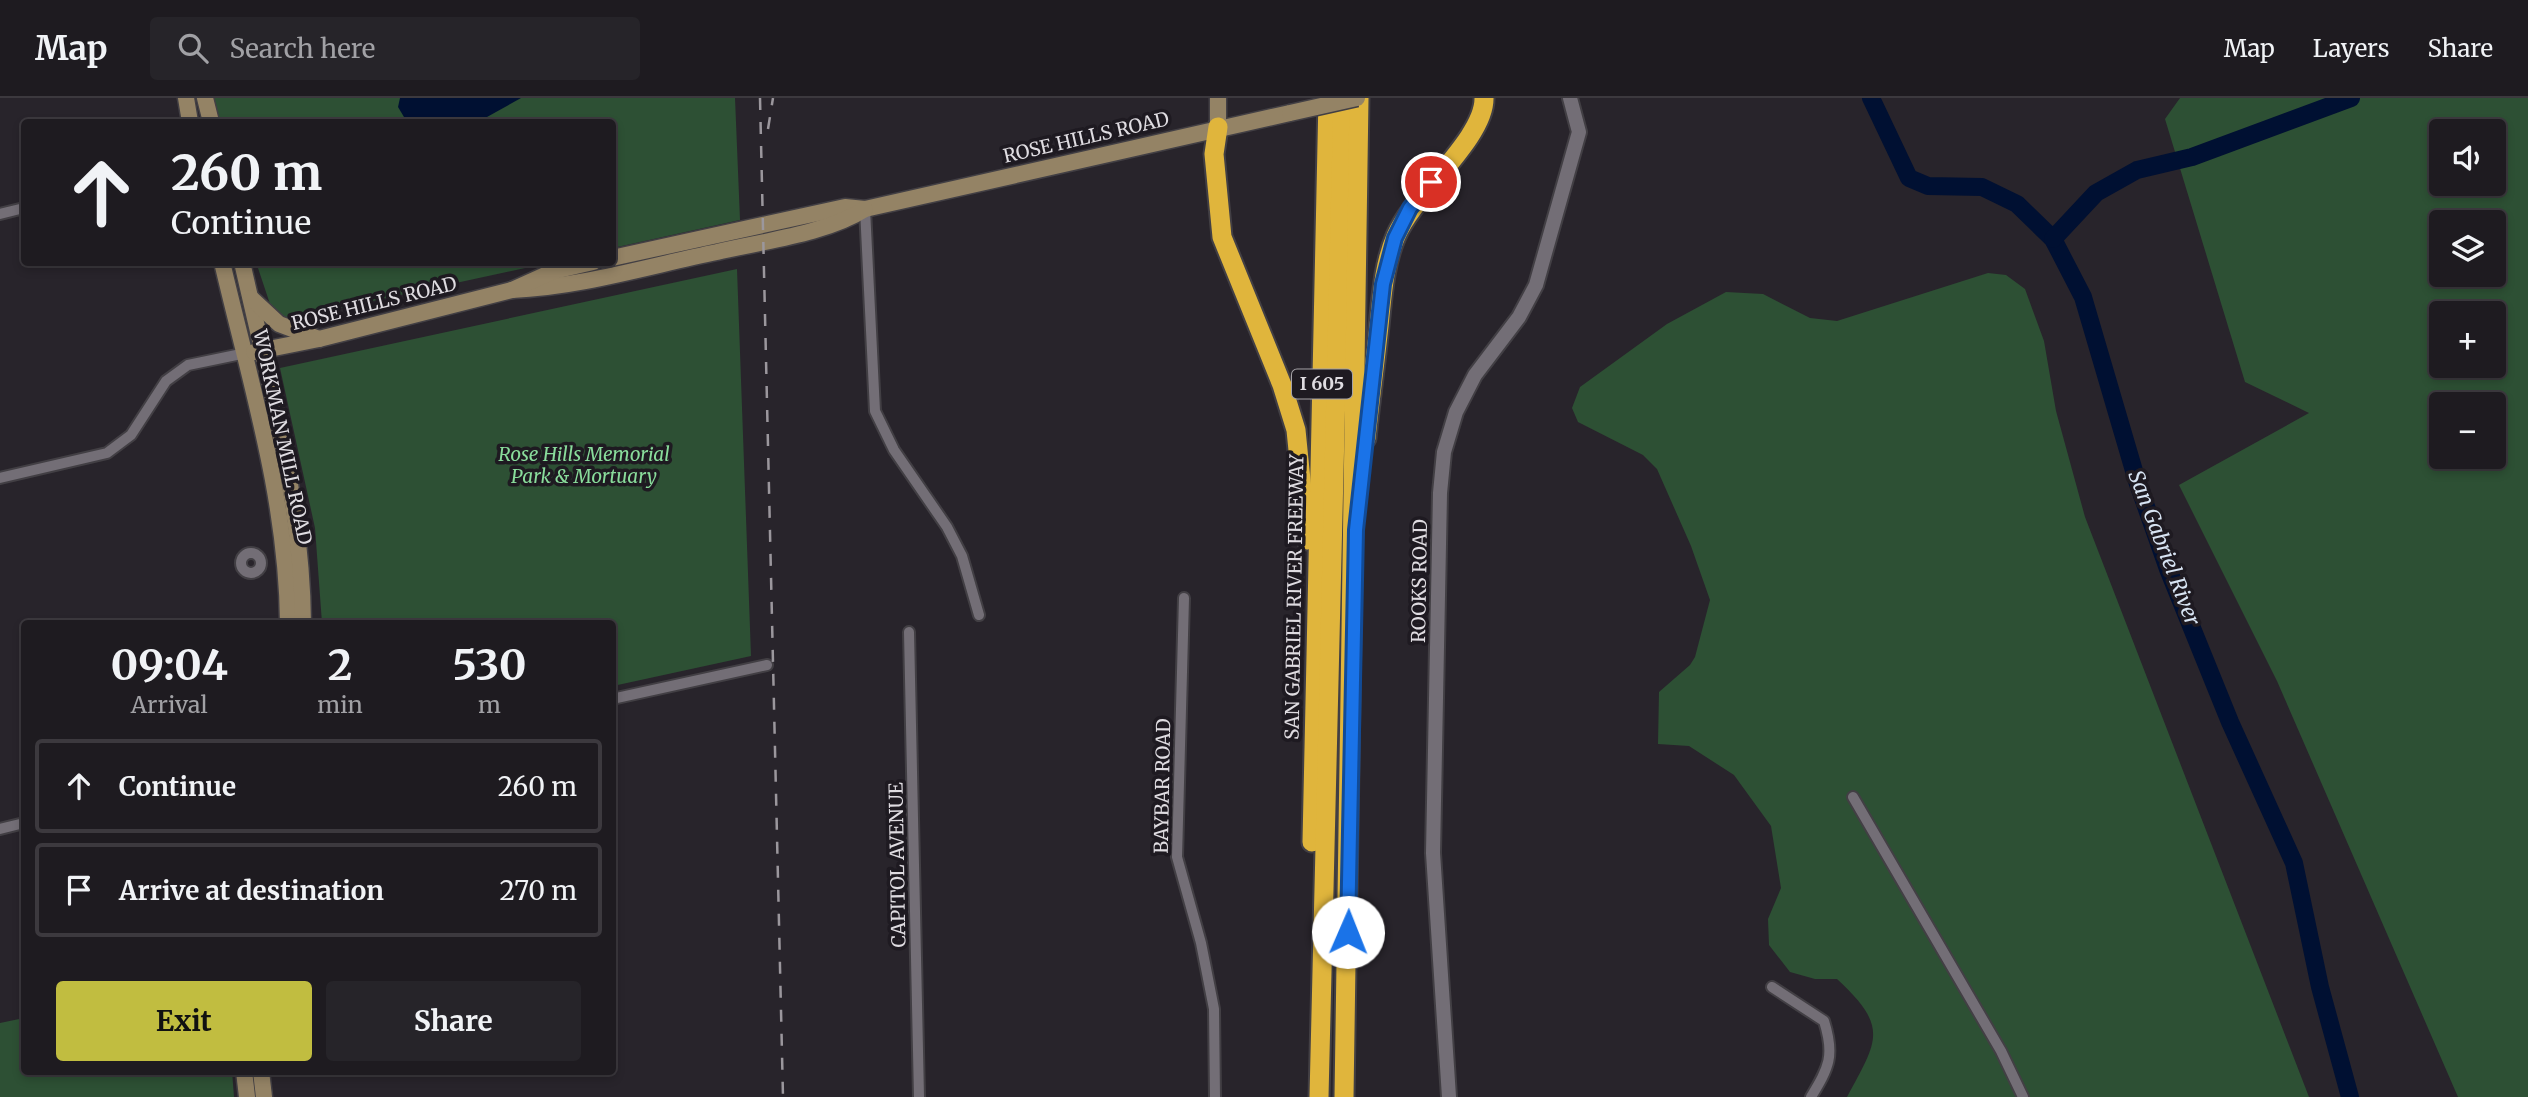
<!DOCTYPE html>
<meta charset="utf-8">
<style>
body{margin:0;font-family:Merriweather,serif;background:#262429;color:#f1f3f6;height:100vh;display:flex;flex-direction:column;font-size:26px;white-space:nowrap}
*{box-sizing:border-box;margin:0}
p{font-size:23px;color:#a1a1a5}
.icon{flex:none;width:38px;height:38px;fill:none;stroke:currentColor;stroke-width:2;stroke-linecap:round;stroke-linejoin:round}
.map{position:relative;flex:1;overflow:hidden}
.panel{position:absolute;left:21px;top:522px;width:595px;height:455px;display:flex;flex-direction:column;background:#1e1b20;border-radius:7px;box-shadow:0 4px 10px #0003,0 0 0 2px #3c393e}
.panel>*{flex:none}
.guide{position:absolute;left:21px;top:21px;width:595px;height:147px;border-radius:7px;box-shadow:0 4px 10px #0003,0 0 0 2px #3c393e;background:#1e1b20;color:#f1f3f6;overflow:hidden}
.buttons{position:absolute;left:2429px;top:21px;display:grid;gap:14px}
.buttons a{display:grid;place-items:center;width:77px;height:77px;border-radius:7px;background:#1e1b20;box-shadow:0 4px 10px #0003,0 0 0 2px #3c393e;font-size:35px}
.pin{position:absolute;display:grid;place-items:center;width:60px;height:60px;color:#fff;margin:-30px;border:4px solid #fff;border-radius:50%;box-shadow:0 2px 7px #0007}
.me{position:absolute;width:77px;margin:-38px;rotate:1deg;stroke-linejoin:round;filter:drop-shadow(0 0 5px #0008)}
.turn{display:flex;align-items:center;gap:24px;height:147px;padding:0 35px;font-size:32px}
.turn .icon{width:91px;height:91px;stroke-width:2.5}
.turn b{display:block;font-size:49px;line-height:60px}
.eta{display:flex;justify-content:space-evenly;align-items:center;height:119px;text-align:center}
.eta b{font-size:42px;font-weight:700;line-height:49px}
.primary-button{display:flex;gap:14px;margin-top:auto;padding:14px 35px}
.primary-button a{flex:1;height:80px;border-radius:7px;background:#c1bd40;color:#111;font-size:28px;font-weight:700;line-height:80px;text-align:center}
.primary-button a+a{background:#262429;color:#f1f3f6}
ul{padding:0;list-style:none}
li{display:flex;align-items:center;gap:21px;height:94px;margin:0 14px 10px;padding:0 21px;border:4px solid #3c393e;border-radius:7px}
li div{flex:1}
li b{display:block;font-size:26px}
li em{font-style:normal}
header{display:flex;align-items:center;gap:42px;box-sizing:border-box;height:98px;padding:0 35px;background:#1e1b20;border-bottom:2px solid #3c393e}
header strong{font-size:33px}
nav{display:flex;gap:38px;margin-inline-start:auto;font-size:24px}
.search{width:490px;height:63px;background:#262429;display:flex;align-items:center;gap:18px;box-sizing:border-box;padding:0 24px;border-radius:7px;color:#a1a1a5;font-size:26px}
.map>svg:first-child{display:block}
.green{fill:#2d5034;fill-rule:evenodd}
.water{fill:#001032}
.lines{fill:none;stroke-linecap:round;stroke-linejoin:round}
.river{stroke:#001032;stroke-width:18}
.minor-casing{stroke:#423f44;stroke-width:14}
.tertiary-casing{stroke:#423f44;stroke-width:18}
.secondary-casing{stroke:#423f44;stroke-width:19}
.motorway-casing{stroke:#423f44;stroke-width:23}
.minor{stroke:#736e76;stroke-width:10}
.tertiary{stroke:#736e76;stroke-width:14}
.secondary{stroke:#948365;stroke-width:16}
.motorway{stroke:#e0b53c;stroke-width:19}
.rail{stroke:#9b979d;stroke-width:2.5;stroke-dasharray:12 12;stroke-linecap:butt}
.secondary-bridge-casing{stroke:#423f44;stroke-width:19;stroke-linecap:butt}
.secondary-bridge{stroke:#948365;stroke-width:16}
.route-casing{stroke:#114b97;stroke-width:18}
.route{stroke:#1a73e8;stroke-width:12}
.labels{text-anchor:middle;stroke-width:7;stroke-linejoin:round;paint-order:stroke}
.shield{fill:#1e1a21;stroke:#a5a2a7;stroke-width:2}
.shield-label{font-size:18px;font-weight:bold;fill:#dfdce1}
.street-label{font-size:19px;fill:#dfdce1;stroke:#1e1a21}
.park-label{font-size:19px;font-style:italic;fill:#89dc9b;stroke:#1e1a21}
.water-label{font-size:21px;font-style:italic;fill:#d8e4f3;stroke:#1e1a21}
</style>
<header>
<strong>Map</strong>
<div class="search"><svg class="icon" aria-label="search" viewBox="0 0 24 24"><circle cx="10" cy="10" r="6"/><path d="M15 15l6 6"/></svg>Search here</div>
<nav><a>Map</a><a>Layers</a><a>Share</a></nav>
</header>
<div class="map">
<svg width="2528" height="999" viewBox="0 0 2528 999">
<rect width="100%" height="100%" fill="#28242b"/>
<!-- green -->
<g class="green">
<path d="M214 0H735L740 122 613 150 612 24H220Z"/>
<path d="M2180 0H2528V999H2458L2277 583 2179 387 2309 315 2245 284 2165 21ZM2441 33H2494V86H2441ZM2441 124H2494V177H2441ZM2441 215H2494V268H2441ZM2441 306H2494V359H2441Z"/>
<path d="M256 164 548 165 276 224Z"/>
<path d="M737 171 751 558 613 588 612 525H322L315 430 280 270Z"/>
<path d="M1988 175 2006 177 2025 191 2044 243 2056 313 2085 419 2309 999H1847C1878 942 1889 929 1837 881H1815L1790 874 1769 847 1768 821 1781 790 1771 728 1734 677 1689 648 1658 646 1659 594 1690 567 1695 559 1710 502 1691 448 1657 371 1643 357 1578 324 1572 310 1580 289 1667 226 1726 194 1763 196 1810 220 1837 223Z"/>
<path d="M24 920V973H232L234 999H0V925Z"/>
</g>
<!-- water -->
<path class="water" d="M400 0H521L478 24H407L398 9Z"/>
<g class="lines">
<!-- river -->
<g class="river">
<path d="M1871 0 1909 80 1928 88 1982 89 2017 106 2053 141 2083 199 2137 383 2168 471 2230 624 2294 765 2320 889 2350 999"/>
<path d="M2053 141 2096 95 2137 72 2192 59 2351 0"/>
</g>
<!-- minor casing -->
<g class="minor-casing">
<g id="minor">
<path d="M865 111 875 313 894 352 947 429 962 458 979 517"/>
<path d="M0 116 24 110"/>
<path d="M0 380 107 355 131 337 166 283 188 267 246 255"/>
<circle cx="251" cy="465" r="10"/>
<path d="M1184 500 1177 759 1201 845 1214 911 1215 999"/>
<path d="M909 534 919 999"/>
<path d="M612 601 767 567"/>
<path d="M1853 699 2001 953 2023 999"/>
<path d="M0 731 24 725"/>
<path d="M1772 889 1824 923C1835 958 1829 969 1811 999"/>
</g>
</g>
<!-- tertiary casing -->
<g class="tertiary-casing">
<path id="tertiary" d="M1449 999 1433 755 1440 395 1444 354 1456 314 1475 277 1519 219 1536 187 1579 34 1570 0"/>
</g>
<!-- secondary casing -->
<g class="secondary-casing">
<g id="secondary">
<path d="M186 0 190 24"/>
<path d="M205 0 211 24"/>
<path d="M1218 0V29"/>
<path d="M612 160 845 109 865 111 1290 15"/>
<path d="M222 164C250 284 287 401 288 525"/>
<path d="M242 164C269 284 302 402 303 525"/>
<path d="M512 192C581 189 649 168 717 154 763 143 826 136 865 111"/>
<path d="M251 200 279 226 319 241"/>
<path d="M254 254 319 241 512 192 554 173 593 164"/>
<path d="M244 973 247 999"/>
<path d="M261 973 264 999"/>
</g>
</g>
<!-- motorway casing -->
<g class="motorway-casing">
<g id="motorway">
<path d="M1218 29 1214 56 1222 139 1282 287 1296 332 1307 442"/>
<path d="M1366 340C1370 302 1375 265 1379 228 1382 199 1384 165 1396 138 1414 96 1485 40 1484 0"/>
<path d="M1312 744 1328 0"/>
<path d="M1319 999 1343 0"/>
<path d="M1344 999 1359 0"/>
</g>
</g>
<!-- minor -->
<use href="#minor" class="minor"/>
<!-- tertiary -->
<use href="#tertiary" class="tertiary"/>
<!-- secondary -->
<use href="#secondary" class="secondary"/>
<!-- motorway -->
<use href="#motorway" class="motorway"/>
<!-- rail -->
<g class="rail">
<path d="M760 0 783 999"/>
<path d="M768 31 773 0"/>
</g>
<!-- secondary-bridge casing -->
<g class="secondary-bridge-casing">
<path id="secondary-bridge" d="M1290 15 1357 0"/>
</g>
<!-- secondary-bridge -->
<use href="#secondary-bridge" class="secondary-bridge"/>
</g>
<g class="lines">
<!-- route casing -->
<g class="route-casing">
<path id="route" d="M1348 834 1356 432 1383 186 1395 140 1410 110 1431 84"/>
</g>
<!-- route -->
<use href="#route" class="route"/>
</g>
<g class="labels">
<!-- shield labels -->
<rect class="shield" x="1292" y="271.5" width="60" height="29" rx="5"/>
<g class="shield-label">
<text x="1322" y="292">I 605</text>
</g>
<!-- street labels -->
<g class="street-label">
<text transform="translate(1086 39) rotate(-13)" y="7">ROSE HILLS ROAD</text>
<text transform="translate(374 205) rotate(-14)" y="7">ROSE HILLS ROAD</text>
<text transform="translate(283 339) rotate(78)" y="7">WORKMAN MILL ROAD</text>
<text transform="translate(1419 483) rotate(-89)" y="7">ROOKS ROAD</text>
<text transform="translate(1294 499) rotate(-89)" y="7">SAN GABRIEL RIVER FREEWAY</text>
<text transform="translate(1162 688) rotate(-89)" y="7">BAYBAR ROAD</text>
<text transform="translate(897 767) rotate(-91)" y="7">CAPITOL AVENUE</text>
</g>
<!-- park labels -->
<g class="park-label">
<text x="584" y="363">Rose Hills Memorial<tspan x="584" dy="22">Park &amp; Mortuary</tspan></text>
</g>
<!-- water labels -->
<g class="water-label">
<text transform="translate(2164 450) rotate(69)" y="7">San Gabriel River</text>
</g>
</g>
</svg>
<div class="buttons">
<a><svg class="icon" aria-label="sound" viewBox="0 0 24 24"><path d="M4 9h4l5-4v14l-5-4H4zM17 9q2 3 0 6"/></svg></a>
<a><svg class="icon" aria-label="layers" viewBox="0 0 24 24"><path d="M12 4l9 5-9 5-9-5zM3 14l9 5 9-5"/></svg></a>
<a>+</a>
<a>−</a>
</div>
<div class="pin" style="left:1431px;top:84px;background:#d93025"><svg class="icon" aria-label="arrive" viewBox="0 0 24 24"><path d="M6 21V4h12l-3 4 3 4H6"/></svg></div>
<svg class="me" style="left:1348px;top:834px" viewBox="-20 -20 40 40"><circle r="19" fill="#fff"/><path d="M0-13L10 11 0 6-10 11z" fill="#1a73e8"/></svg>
<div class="guide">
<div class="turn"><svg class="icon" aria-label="ahead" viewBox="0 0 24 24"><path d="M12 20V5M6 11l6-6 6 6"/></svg><div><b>260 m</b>Continue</div></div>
</div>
<section class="panel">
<div class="eta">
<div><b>09:04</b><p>Arrival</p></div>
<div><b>2</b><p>min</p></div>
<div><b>530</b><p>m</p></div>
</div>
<ul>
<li><svg class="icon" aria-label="ahead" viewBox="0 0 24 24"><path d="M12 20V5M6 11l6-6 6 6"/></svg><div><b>Continue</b></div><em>260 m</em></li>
<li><svg class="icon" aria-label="arrive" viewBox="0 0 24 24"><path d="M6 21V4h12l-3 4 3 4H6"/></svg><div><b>Arrive at destination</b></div><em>270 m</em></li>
</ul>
<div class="primary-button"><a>Exit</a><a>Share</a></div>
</section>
</div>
